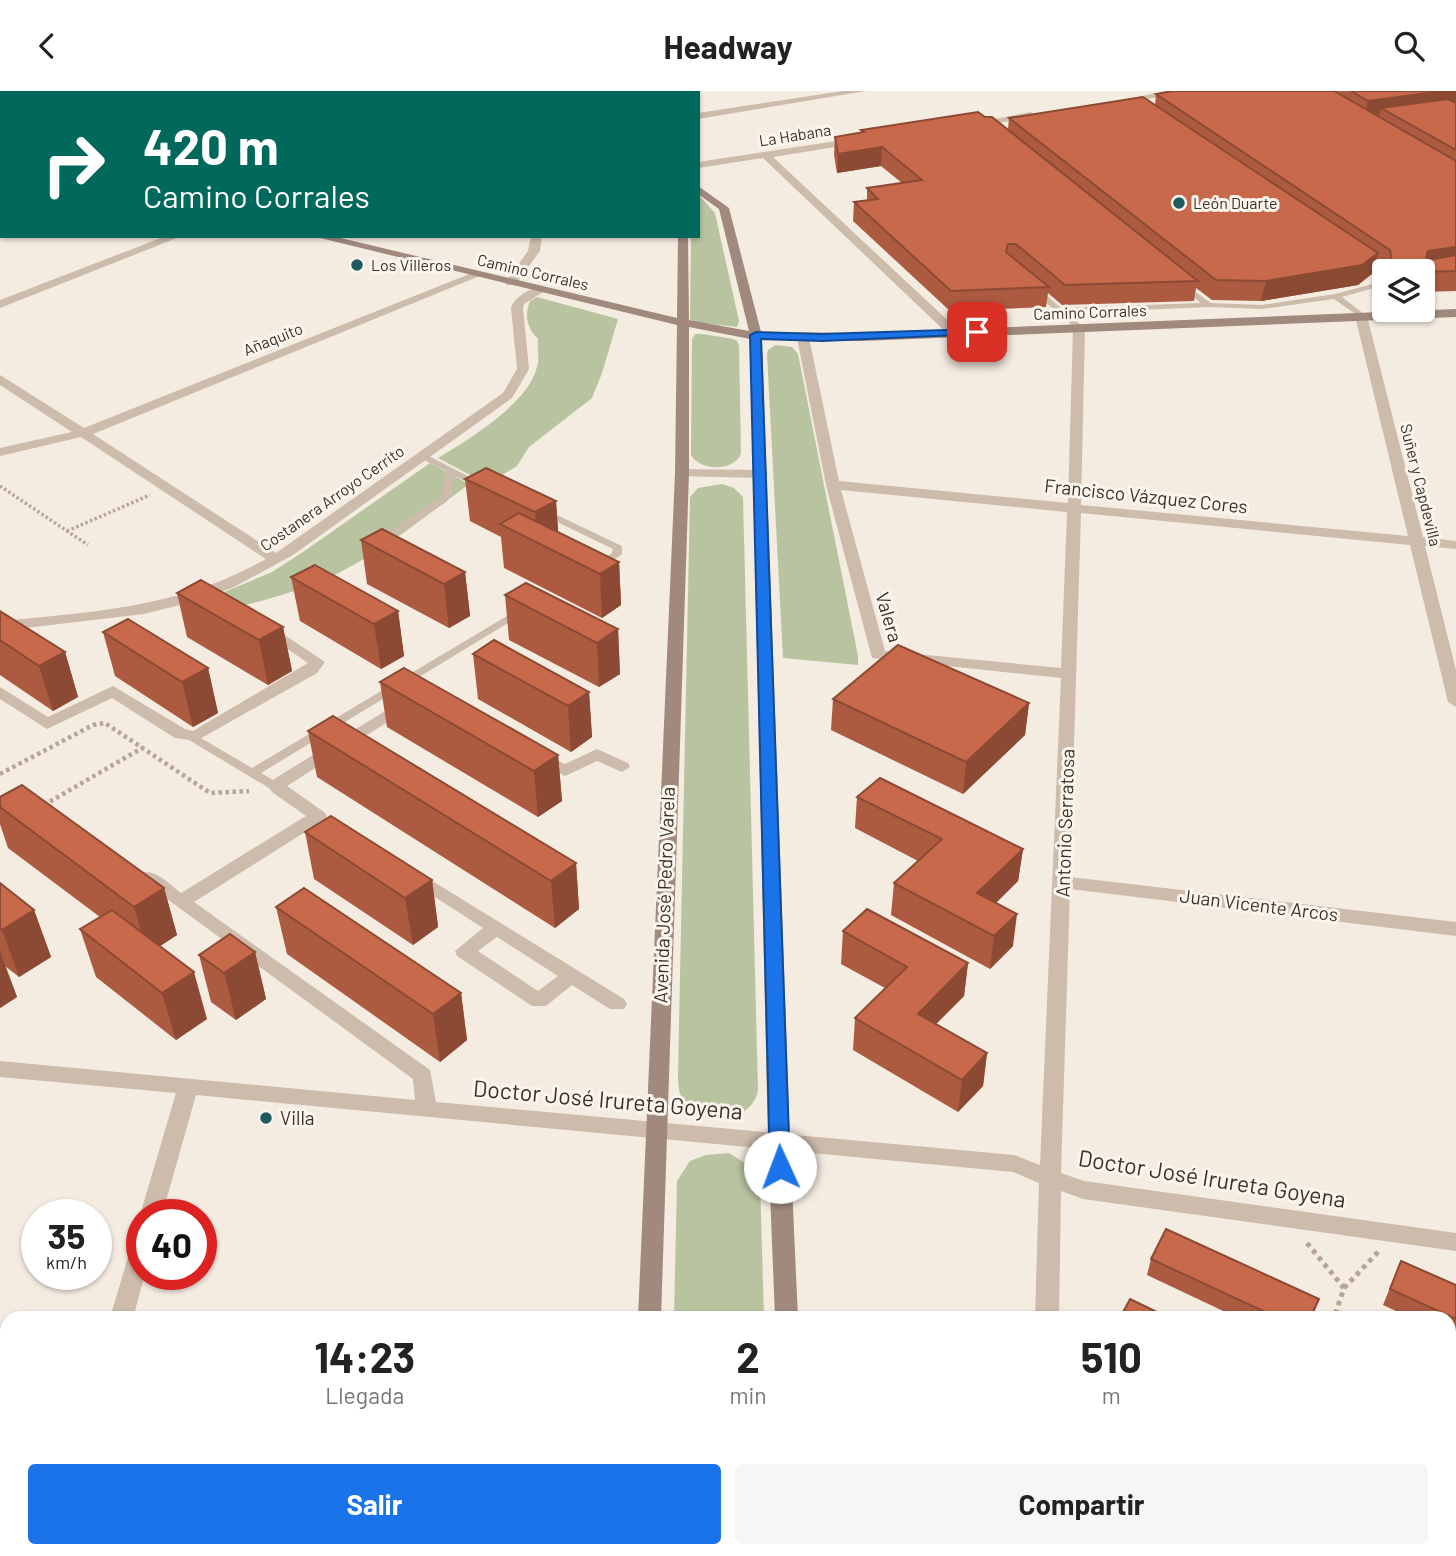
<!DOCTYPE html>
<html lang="es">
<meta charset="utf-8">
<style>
body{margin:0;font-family:Barlow,sans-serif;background:#f6f6f6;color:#222;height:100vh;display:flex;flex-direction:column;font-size:26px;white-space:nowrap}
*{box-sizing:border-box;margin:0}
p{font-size:23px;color:#767676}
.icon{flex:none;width:38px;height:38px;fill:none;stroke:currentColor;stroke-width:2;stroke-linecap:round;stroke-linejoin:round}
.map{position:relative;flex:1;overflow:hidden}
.drawer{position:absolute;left:0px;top:1220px;width:1456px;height:247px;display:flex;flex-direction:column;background:#fff;border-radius:21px 21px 0 0;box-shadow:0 2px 5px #0004}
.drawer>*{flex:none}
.banner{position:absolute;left:0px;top:0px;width:700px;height:147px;box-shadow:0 2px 5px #0004;background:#00695c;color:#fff;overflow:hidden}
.buttons{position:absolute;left:1372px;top:168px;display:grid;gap:14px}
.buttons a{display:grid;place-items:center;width:63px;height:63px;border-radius:7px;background:#fff;box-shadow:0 2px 5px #0004;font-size:35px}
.speed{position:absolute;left:21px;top:1108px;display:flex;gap:14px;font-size:35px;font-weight:700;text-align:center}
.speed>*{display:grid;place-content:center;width:91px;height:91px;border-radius:50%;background:#fff;box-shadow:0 2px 5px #0004;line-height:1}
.speed small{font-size:18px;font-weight:400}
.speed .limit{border:10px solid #d22;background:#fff;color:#111}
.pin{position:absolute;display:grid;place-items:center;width:60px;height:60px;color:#fff;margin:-30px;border-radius:14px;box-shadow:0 4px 10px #0006}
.me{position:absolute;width:77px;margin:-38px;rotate:358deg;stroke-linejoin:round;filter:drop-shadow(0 0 5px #0008)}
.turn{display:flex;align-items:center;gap:24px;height:147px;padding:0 28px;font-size:32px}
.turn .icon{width:91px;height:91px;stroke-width:2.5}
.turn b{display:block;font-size:49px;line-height:60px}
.eta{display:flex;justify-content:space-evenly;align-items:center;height:119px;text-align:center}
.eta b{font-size:42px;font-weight:700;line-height:49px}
.action{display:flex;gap:14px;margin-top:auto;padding:14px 28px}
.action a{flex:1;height:80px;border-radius:7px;background:#1a73e8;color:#fff;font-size:28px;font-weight:700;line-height:80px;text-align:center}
.action a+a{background:#f6f6f6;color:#222}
header{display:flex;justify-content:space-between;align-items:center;height:91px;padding:0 28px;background:#fff;font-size:32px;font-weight:700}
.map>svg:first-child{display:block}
.green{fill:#b8c4a0}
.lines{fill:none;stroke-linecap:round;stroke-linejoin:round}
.path-far2{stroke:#b9a596;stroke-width:3.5;stroke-dasharray:2.5 2.5;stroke-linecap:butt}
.path-far1{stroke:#b9a596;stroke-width:4.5;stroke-dasharray:3.5 3.5;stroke-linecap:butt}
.path{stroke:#b9a596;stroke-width:5;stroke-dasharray:4.5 4.5;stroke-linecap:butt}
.lane{fill:#cdbbac;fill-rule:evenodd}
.street{fill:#cdbbac;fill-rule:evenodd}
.secondary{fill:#a18a7d;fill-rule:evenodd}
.wall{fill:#ac5a40}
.shaded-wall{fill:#8c4a34}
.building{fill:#c8694b;stroke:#8c4a34;stroke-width:2}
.route{fill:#1a73e8;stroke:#114b97;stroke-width:2}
.poi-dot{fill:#1f5a5e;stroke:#fbf5ee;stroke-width:2.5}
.labels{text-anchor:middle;stroke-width:6;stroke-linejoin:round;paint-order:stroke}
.far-street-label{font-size:16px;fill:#3b302b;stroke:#fbf5ee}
.far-poi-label{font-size:16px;fill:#3b302b;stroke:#fbf5ee;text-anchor:start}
.street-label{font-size:19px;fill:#3b302b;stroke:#fbf5ee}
.poi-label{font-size:19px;fill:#3b302b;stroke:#fbf5ee;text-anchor:start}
.near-street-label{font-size:23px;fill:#3b302b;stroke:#fbf5ee}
</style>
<header><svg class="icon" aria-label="back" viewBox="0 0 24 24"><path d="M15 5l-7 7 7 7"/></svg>Headway<svg class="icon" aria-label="search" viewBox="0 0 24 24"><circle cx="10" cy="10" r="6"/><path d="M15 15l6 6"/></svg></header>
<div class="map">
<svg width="1456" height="1465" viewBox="0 0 1456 1465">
<rect width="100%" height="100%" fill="#f4ebe1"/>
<!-- green -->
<g class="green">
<path d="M698 103 715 122 739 230 737 236 694 231 690 228 691 145H698Z"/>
<path d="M537 206 618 228 602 282 592 307 529 356 517 375 487 393 438 367C469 348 528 313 537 276 540 268 537 257 538 248 527 237 524 225 530 210Z"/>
<path d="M703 243 733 248 737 250 739 255 741 363C733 381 700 380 691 364L692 248 695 243Z"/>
<path d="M775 254 792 256 798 263 858 565V574L783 567 767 263 768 259Z"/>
<path d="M430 372 469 393C423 427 377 465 324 489 298 500 269 508 242 515L222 502 272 481 303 461Z"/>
<path d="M722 393 734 397 743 406 758 1000C751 1033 699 1037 683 1009 678 1001 678 992 678 982L690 406 698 397Z"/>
<path d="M729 1062 756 1079 760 1090 764 1227H674L677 1090 690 1070 706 1064Z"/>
<rect x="669" y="1460" width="100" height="5"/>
</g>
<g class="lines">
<!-- path-far2 -->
<g class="path-far2">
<path d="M0 395 88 454"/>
<path d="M67 440 150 404"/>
</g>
<!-- path-far1 -->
<g class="path-far1">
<path d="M0 683 93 634 105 632 210 702 249 700"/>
<path d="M44 714 142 657"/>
</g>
<!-- path -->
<g class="path">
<path d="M1307 1152 1344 1197 1334 1227"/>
<path d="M1344 1197 1380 1159"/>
<path d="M1449 1348 1456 1352"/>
<path d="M1163 1460 1173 1465"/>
<path d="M1313 1465 1315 1460"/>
</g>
<!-- lane -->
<g class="lane">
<path d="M1360 167H1366L1384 180V186L1360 171Z"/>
<path d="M1384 190V194L1342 206 1364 223 1365 225 1361 227 1334 208 1262 218 1209 216 1067 222 1082 235V239L1079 240 1030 198 1037 196 1061 217 1201 212 1179 195 1178 193 1182 191 1211 212 1262 214 1335 203Z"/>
<path d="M423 362 487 395 485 397H479L455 385 452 403 446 411 383 454H375V450L439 407 442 403 446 380 420 367 418 365Z"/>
<path d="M544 418 622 455V463L602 477H594V473L612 462 613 458 541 423V419Z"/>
<path d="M522 516 527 519 526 521 261 682 282 694 284 697 282 700H274L184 646 186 643H194L252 677Z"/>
</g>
<!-- street -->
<g class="street">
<path d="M386 0H407L385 2Z"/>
<path d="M415 0H432L433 2H417Z"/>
<path d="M576 0H592L593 2H578Z"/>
<path d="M843 0H866L698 28V22Z"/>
<path d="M1168 0H1192L1120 13 1115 10Z"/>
<path d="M1030 21 1033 22V26L975 36 970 33Z"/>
<path d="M857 47 862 50 860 52 773 66 958 239V245H950L763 67 698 77V71Z"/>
<path d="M166 145H182L0 217V209Z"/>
<path d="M531 145H542L540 160 515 194H507L505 192 528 160Z"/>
<path d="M472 182 482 184 93 343 276 462 503 302 517 278 511 217C515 206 531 195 543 197V201L524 213 523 217 529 278 512 307 293 464 234 496 196 510 144 523 0 540V530C95 521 181 516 266 468L81 346 0 365V357L72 341 0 294V284L84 337Z"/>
<path d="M1357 222 1367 225 1423 446 1456 450V458L1425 455 1456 579V616L1448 611 1410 454 1081 422 1070 786 1456 831V845L1070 798 1061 1082 1084 1090 1456 1142V1160L1083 1108 1061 1100 1059 1227H1035L1039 1092 1013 1081 196 1004 162 1124H142V1127L140 1124 176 1002 0 986V970L415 1009 413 988 137 786 140 782C155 777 170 794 181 802L306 725 272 701 269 697 274 688 405 608 413 613 411 616 287 695 324 721 327 725 324 729 194 811 430 979 436 1011 1014 1064 1040 1074 1061 587 872 567 826 394 797 247 803 243 809 247 839 390 1068 412 1073 237 1079 233 1085 237 1081 414 1408 445 1355 225ZM841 399 1067 421 1061 577 885 560Z"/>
<path d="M682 378 761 379 768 383 761 387 677 385 675 382Z"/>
<path d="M265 531 325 571 317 582 196 650 175 647 112 607 47 638 0 608V596L48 626 113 595 185 638 193 640 308 572 260 539 257 536Z"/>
<path d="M597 658 628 672 630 676 622 681 597 670 565 685 532 666 540 661 565 673Z"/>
<path d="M413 778 624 908 627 913 624 918H610L572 894 546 915H532L457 865 455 860 483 837 407 788 404 784 407 780ZM497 846 558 885 538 900 478 860Z"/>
<path d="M142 1147V1183H145L133 1227H110L131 1156 134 1149Z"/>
<path d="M39 1460H65L64 1465H38Z"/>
<rect x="1024" y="1460" width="26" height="5"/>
</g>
<!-- secondary -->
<g class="secondary">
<path d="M451 0H461L450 2Z"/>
<rect x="0" y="62" width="2" height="7"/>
<path d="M698 95 729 117 761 241 861 242 1456 218V226L861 250 762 249 790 1051 798 1227H775L768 1051 750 248 689 236V382L661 1227H638L675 382 677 234 312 145H332L677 227 678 145H688L689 229 749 240 719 118 698 103Z"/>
<rect x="630" y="1460" width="26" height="5"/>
<rect x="786" y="1460" width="26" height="5"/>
</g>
</g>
<!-- wall -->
<g class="wall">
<path d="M1173 0H1456V200L1423 201V180H1386L1385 179 1376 172 1373 182 1358 194 1261 210 1212 209 1196 197 1194 210 1062 214 1048 202 1046 216 950 220 853 130 854 111 867 109V97L902 92 881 75 837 82 834 64 835 46 861 42V39L985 26 1008 38 1009 27 1155 14 1156 3Z"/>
<path d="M465 388 556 410 558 441 619 471 621 514 602 527 504 477 501 446 470 430Z"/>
<path d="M361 449 465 481 470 525 449 537 367 493Z"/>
<path d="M291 486 398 520 404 565 381 578 300 530Z"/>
<path d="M177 502 283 536 292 580 268 594 187 546Z"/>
<path d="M505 504 618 538 620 583 599 596 509 549Z"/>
<path d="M0 520 65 561 78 606 53 620 0 584Z"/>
<path d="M103 541 208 577 218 622 193 636 115 585Z"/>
<path d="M473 563 589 601 592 646 571 661 478 608Z"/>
<path d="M380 591 558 664 562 710 538 726 387 636Z"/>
<path d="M833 608 1029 612 1025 644 963 703 831 639Z"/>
<path d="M308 640 576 772 579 818 555 837 317 686Z"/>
<path d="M0 706 164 797 177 844 160 855 207 928 176 949 96 886 80 838 100 826 8 757 0 733Z"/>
<path d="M857 706 1023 758 1018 790 996 812 1013 855 990 878 891 824 894 792 918 770 855 737Z"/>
<path d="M305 741 432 789 438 836 413 854 314 788Z"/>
<path d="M0 792 34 819 51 866 19 886 5 875 17 906 0 917Z"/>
<path d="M276 816 461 902 467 949 440 971 287 863Z"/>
<path d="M843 840 968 872 964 905 936 933 987 962 983 995 958 1021 853 959 855 927 885 897 841 873Z"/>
<path d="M255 861 266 908 236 929 211 911 199 864Z"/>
<path d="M1151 1168 1319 1208 1312 1227H1238L1147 1184Z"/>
<path d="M1401 1170 1456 1194V1247L1449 1244V1227H1411L1383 1214Z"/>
<path d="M1449 1275 1456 1278V1335L1449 1332Z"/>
</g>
<!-- shaded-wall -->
<g class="shaded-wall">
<path d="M1443 0H1456V15L1381 17 1379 25 1364 27 1368 10Z"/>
<path d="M882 56 881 75 837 82 838 63Z"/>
<path d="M1456 156V173L1423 179 1428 160Z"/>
<path d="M1378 162 1373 182 1358 194 1261 210 1266 190Z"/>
<path d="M556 410 559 453 538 452 535 421Z"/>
<path d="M619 471 621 514 602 527 600 483Z"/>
<path d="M465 481 470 525 449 537 444 493Z"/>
<path d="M398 520 404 565 381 578 374 533Z"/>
<path d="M283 536 292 580 268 594 259 549Z"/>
<path d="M618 538 620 583 599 596 597 552Z"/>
<path d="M65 561 78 606 53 620 39 575Z"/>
<path d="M208 577 218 622 193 636 182 591Z"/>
<path d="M589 601 592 646 571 661 568 615Z"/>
<path d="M1029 612 1025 644 963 703 966 671Z"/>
<path d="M558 664 562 710 538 726 534 680Z"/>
<path d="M1023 758 1018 790 973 834 977 802Z"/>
<path d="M576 772 579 818 555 837 551 790Z"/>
<path d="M432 789 438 836 413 854 405 807Z"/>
<path d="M164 797 177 844 148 863 134 816Z"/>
<path d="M34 819 51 866 19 886 2 839Z"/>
<path d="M1017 823 1013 855 990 878 994 845Z"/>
<path d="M0 860 17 906 0 917Z"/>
<path d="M255 861 266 908 236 929 224 882Z"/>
<path d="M968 872 964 905 914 955 918 923Z"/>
<path d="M194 881 207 928 176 949 162 902Z"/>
<path d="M461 902 467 949 440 971 433 923Z"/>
<path d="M987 962 983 995 958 1021 962 989Z"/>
</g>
<!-- building -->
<g class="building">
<path d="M1173 0H1334L1456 70V156L1428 160 1426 166 1429 169 1456 164V180L1423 181V180H1404L1392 171 1390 159 1156 3Z"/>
<path d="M1351 0H1443L1368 10Z"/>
<path d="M1143 6 1378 162 1362 174 1266 190 1216 189 1009 27Z"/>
<path d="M1448 8 1456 12V59L1381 17Z"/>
<path d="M978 21 985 26H992L1198 190 1065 194 1016 153H1008L1006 161 1049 196 951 200 854 111 878 108 867 97 922 89 882 56 838 63 835 46 864 41 861 39Z"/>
<path d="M486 377 556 410 535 421 465 388Z"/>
<path d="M519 422 619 471 600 483 500 433Z"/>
<path d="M382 438 465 481 444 493 361 449Z"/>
<path d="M315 474 398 520 374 533 291 486Z"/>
<path d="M201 489 283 536 259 549 177 502Z"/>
<path d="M526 492 618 538 597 552 505 504Z"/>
<path d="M0 520 65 561 39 575 0 549Z"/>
<path d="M128 528 208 577 182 591 103 541Z"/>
<path d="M494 549 589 601 568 615 473 563Z"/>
<path d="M898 554 1029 612 966 671 833 608Z"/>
<path d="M404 577 558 664 534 680 380 591Z"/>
<path d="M333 625 576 772 551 790 308 640Z"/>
<path d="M880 687 1023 758 977 802 1017 823 994 845 894 792 942 748 857 706Z"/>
<path d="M22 694 164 797 134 816 0 716V706Z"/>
<path d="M331 725 432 789 405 807 305 741Z"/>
<path d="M0 792 34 819 2 839 0 837Z"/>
<path d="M304 797 461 902 433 923 276 816Z"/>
<path d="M867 818 968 872 918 923 987 962 962 989 855 927 907 876 843 840Z"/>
<path d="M112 819 194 881 162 902 80 838Z"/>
<path d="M230 843 255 861 224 882 199 864Z"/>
<path d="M1166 1138 1319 1208 1310 1227H1278L1151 1168Z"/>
<path d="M1401 1170 1456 1194V1228L1390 1198Z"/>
<path d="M1130 1208 1169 1227H1120Z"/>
<path d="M1449 1275 1456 1278V1315L1451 1313 1449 1320Z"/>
<path d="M1228 1460H1274L1272 1465H1226Z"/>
<path d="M1355 1460H1400L1398 1465H1353Z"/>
</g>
<!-- route -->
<path class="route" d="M977 238H981V243L822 250 761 248 790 1076 787 1082 780 1084 773 1082 770 1076 750 244 756 241 822 243Z"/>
<!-- markers -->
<g class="poi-dot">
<circle cx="1179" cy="112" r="7"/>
<circle cx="357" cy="174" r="7"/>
<circle cx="266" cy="1027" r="7"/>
</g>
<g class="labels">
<!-- far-street labels -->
<g class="far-street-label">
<text transform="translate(795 44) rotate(-9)" y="6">La Habana</text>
<text transform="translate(533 181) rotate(13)" y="6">Camino Corrales</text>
<text transform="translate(1090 221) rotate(-2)" y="6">Camino Corrales</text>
<text transform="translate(273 248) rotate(-22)" y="6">Añaquito</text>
<text transform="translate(1421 394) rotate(76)" y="6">Suñer y Capdevilla</text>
<text transform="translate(332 407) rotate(-35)" y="6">Costanera Arroyo Cerrito</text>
</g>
<!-- far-poi labels -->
<g class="far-poi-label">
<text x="1193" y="118">León Duarte</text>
<text x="371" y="180">Los Villeros</text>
</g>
<!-- street labels -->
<g class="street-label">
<text transform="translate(1146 405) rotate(6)" y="7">Francisco Vázquez Cores</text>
<text transform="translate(889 526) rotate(74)" y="7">Valera</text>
<text transform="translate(1065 732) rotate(-88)" y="7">Antonio Serratosa</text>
<text transform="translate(664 804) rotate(-88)" y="7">Avenida José Pedro Varela</text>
<text transform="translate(1259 814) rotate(7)" y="7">Juan Vicente Arcos</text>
</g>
<!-- poi labels -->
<g class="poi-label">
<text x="280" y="1034">Villa</text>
</g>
<!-- near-street labels -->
<g class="near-street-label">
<text transform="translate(608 1009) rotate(5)" y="8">Doctor José Irureta Goyena</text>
<text transform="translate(1212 1088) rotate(9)" y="8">Doctor José Irureta Goyena</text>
</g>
</g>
</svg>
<div class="buttons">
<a><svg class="icon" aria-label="layers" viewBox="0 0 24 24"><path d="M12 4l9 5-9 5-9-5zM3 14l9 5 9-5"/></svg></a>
</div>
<div class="speed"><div>35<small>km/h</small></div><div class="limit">40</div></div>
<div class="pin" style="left:977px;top:241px;background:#d93025"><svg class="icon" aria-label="arrive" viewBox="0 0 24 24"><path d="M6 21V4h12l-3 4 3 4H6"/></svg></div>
<svg class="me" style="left:780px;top:1076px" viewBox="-20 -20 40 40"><circle r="19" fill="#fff"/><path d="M0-13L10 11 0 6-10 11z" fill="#1a73e8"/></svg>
<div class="banner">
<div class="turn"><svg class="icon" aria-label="right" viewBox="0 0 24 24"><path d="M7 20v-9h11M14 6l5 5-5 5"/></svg><div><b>420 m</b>Camino Corrales</div></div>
</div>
<section class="drawer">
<div class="eta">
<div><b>14:23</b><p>Llegada</p></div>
<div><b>2</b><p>min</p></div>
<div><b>510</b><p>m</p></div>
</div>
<div class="action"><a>Salir</a><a>Compartir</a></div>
</section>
</div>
